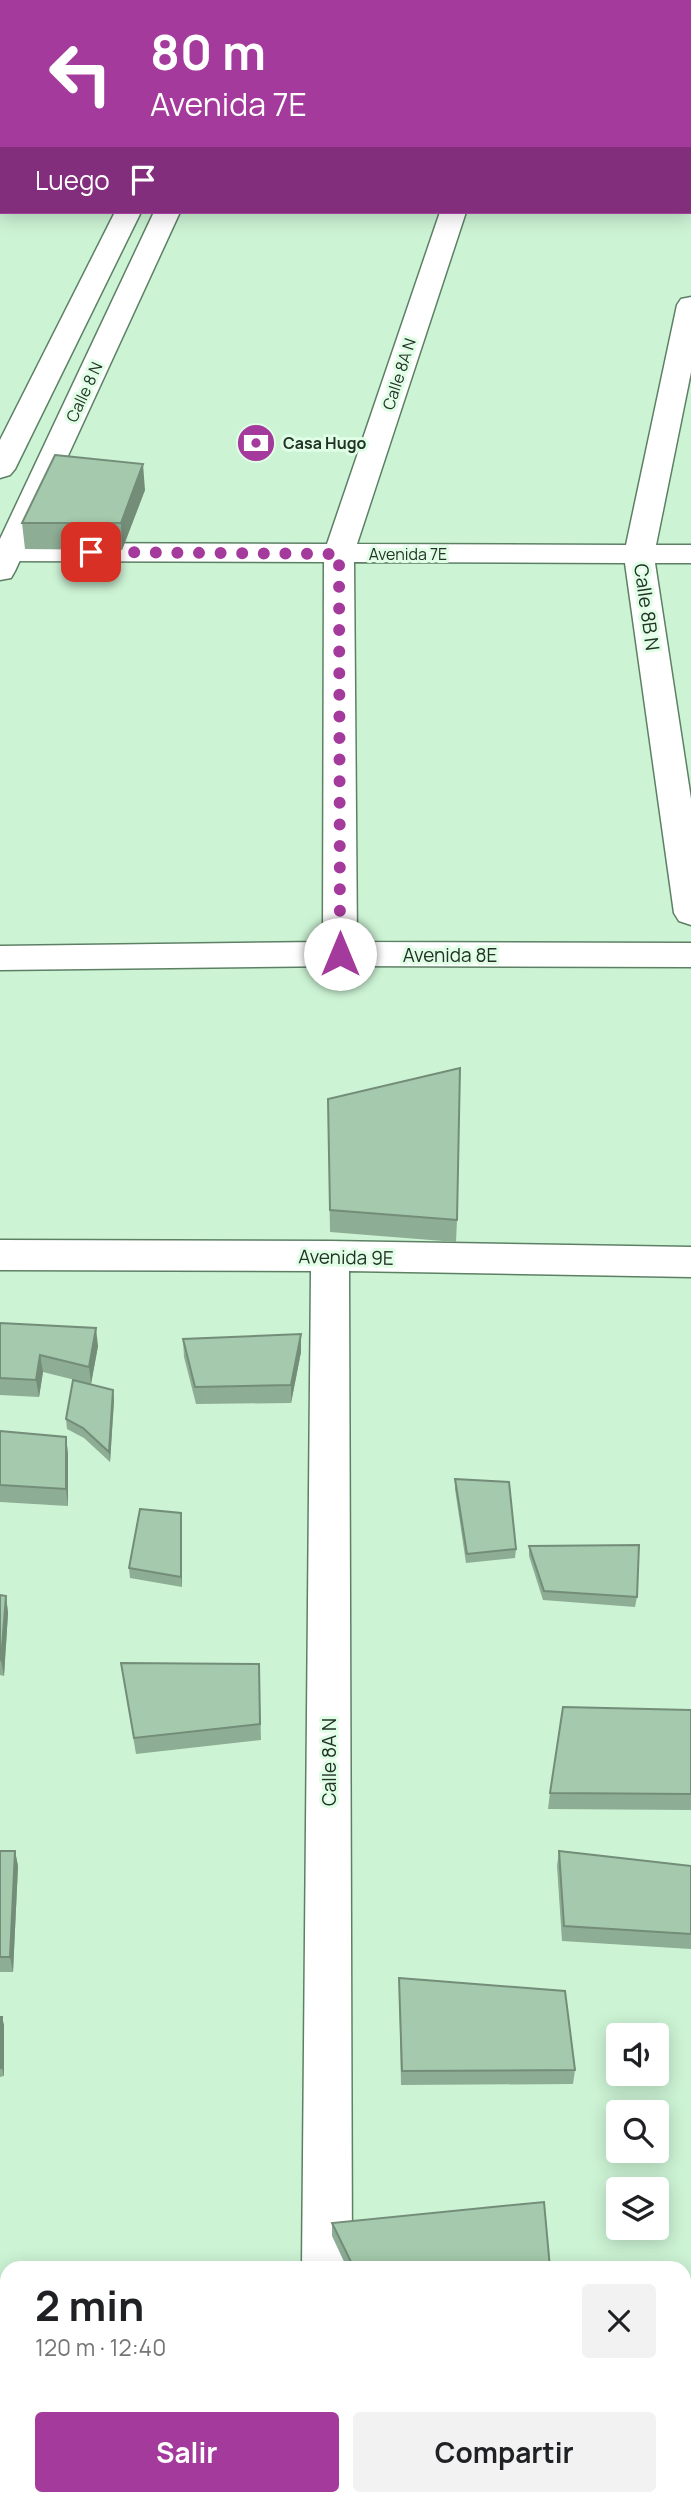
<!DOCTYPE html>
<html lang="es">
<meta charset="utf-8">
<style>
body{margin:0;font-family:Manrope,sans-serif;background:#f2f2f2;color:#202124;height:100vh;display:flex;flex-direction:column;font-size:26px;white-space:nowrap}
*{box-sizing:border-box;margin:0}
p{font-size:23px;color:#757577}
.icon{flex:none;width:38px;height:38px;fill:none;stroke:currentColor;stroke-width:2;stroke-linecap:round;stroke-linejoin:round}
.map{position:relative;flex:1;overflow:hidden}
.panel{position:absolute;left:0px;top:2261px;width:691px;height:245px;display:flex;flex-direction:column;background:#fff;border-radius:21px 21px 0 0;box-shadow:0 4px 18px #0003}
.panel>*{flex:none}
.top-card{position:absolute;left:0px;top:0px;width:691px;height:214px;box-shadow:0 4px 18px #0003;background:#a43a9b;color:#fff;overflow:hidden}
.fabs{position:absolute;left:606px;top:2023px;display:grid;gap:14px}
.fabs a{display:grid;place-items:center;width:63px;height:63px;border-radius:7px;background:#fff;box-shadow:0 4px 18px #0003;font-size:35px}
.pin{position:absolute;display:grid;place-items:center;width:60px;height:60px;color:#fff;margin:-30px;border-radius:14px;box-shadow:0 4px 10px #0006}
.me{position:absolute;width:77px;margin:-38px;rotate:0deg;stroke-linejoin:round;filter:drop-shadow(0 0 5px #0008)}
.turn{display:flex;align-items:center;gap:24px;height:147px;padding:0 35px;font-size:32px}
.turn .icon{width:91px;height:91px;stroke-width:2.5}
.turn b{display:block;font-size:49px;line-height:60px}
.then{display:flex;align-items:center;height:66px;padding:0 35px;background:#0003;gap:14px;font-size:26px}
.round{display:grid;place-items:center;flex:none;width:74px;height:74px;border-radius:7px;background:#f2f2f2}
.overview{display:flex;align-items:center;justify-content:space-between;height:119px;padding:0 35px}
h1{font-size:42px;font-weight:700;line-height:52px}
.button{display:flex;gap:14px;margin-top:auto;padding:14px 35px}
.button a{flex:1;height:80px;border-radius:7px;background:#a43a9b;color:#fff;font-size:28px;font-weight:700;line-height:80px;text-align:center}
.button a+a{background:#f2f2f2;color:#202124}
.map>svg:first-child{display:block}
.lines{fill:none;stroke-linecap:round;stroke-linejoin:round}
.street-casing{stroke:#5d8065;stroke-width:3}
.secondary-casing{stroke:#5d8065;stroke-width:3}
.street{fill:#fff;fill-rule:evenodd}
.secondary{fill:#fff;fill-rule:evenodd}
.wall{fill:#8dad94}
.shaded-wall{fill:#738d78}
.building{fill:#a4c9ac;stroke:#738d78;stroke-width:2}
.route{stroke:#a43a9b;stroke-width:12;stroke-dasharray:0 21.6}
.labels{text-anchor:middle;stroke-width:6;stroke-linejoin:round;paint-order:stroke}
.far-street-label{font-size:16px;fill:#233227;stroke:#dffee5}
.far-poi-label{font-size:16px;font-weight:bold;fill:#233227;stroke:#dffee5;text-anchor:start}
.street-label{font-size:19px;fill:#233227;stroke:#dffee5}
</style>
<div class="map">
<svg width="691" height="2506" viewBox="0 0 691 2506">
<rect width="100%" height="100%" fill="#ccf3d4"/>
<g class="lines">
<!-- street casing -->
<g class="street-casing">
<g id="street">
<path d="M511 0H535L510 2Z"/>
<path d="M440 212H466L357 544 626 545 677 305 681 299 691 297V372L656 545H691V563H655L691 799V925L679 921 674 913 625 563 354 562 357 942 691 943V967L340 966 0 970V946L323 942 324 562 0 561V543L327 544Z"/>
<path d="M0 1240 330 1241 691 1247V1277L349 1271 352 2268H302L311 1271 0 1270Z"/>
<rect x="300" y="2499" width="54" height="7"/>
</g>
</g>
<!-- secondary casing -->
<g class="secondary-casing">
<g id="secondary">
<path d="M222 0H246L221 2Z"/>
<path d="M253 0H277L252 2Z"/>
<path d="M115 212H141L15 469 10 475 0 478V440Z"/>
<path d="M154 212H180L15 571 11 578 0 580V539Z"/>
</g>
</g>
<!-- street -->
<use href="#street" class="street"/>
<!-- secondary -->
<use href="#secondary" class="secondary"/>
</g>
<!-- wall -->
<g class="wall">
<path d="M0 0H70L69 2H2V10H0Z"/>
<rect x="690" y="77" width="1" height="53"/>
<path d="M145 490 122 550 25 549 22 523Z"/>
<path d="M328 1099 457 1220 456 1242 330 1232Z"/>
<path d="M0 1323 98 1346 91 1384 43 1372 39 1397 0 1395Z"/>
<path d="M183 1339 301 1352 291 1403 196 1404 184 1357Z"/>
<path d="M113 1390 114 1400 110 1462 84 1438 67 1429 66 1419Z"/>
<path d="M0 1431 66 1437 68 1454V1506L0 1502Z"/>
<path d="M455 1479 516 1549 515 1558 466 1563 455 1489Z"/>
<path d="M182 1523V1587L130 1578 129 1568Z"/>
<path d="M529 1546 637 1597 635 1607 543 1600 529 1556Z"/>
<path d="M0 1595 6 1596 8 1613 4 1676 0 1675Z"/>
<path d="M121 1663 259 1664 261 1740 136 1754Z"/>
<path d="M691 1710V1810L548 1809 550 1793Z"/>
<path d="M0 1851H15L18 1866 13 1972H0Z"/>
<path d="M559 1851 691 1866V1949L562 1941 557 1866Z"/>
<path d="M399 1978 575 2070 573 2084 401 2085Z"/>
<path d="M0 2017 4 2025V2076L0 2077Z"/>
<path d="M332 2223 550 2268H347L332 2236Z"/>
</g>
<!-- shaded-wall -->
<g class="shaded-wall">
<path d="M60 0H70L69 2H60Z"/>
<path d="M2 35V55L0 58V38Z"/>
<path d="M143 464 145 490 122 550 121 523Z"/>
<path d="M96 1328 98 1346 91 1384 89 1367Z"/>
<path d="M301 1334V1352L291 1403V1385Z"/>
<path d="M40 1355 43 1372 39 1397 36 1380Z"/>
<path d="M113 1390 114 1400 110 1462 109 1452Z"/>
<path d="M66 1437 68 1454V1506L66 1489Z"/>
<path d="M181 1513 182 1523V1587L181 1577Z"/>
<path d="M6 1596 8 1613 4 1676 1 1660Z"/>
<path d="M15 1851 18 1866 13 1972 10 1957Z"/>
<path d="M2 2017 4 2025V2076L2 2068Z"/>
</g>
<!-- building -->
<g class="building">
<rect x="690" y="77" width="1" height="36"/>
<path d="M55 455 143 464 121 523H22Z"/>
<path d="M460 1068 457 1220 330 1210 328 1099Z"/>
<path d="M0 1323 96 1328 89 1367 40 1355 36 1380 0 1378Z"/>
<path d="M301 1334 291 1385 195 1387 183 1339Z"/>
<path d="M73 1380 113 1390 109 1452 83 1428 66 1419Z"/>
<path d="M0 1431 66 1437V1489L0 1485Z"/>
<path d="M455 1479 509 1482 516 1549 467 1554Z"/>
<path d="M140 1509 181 1513V1577L129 1568Z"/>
<path d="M639 1545 637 1597 544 1591 529 1546Z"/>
<path d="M0 1595 6 1596 1 1660 0 1659Z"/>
<path d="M121 1663 259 1664 260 1724 134 1738Z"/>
<path d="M563 1707 691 1710V1794L550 1793Z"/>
<path d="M0 1851H15L10 1957H0Z"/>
<path d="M559 1851 691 1866V1934L564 1926Z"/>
<path d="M399 1978 565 1991 575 2070 402 2071Z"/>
<rect x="0" y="2017" width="2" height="51"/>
<path d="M544 2202 550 2268H354L332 2223Z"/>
</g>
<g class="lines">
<!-- route -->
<path class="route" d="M91 552 339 554 340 954"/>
</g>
<!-- icons -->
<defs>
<g id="bank-disc" transform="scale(2.0125)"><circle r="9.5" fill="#a43a9b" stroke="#dffee5"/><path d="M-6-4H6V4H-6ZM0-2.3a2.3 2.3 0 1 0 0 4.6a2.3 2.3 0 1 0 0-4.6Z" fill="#fff"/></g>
</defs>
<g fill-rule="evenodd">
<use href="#bank-disc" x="256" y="443"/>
</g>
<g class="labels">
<!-- far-street labels -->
<g class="far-street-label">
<text transform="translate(399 374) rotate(-72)" y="6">Calle 8A N</text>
<text transform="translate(84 392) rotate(-65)" y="6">Calle 8 N</text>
<text x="408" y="560">Avenida 7E</text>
</g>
<!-- far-poi labels -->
<g class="far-poi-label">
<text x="283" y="449">Casa Hugo</text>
</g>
<!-- street labels -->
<g class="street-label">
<text transform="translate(647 607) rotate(82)" y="7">Calle 8B N</text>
<text x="450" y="962">Avenida 8E</text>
<text transform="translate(346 1257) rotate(1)" y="7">Avenida 9E</text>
<text transform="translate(329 1762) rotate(-90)" y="7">Calle 8A N</text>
</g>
</g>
</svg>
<div class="fabs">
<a><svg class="icon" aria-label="sound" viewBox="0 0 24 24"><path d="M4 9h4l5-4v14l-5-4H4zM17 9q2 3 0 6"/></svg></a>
<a><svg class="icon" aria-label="search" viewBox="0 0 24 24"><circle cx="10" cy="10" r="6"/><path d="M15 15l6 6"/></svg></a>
<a><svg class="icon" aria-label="layers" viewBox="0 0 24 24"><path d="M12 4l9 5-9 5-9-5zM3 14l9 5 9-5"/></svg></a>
</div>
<div class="pin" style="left:91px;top:552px;background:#d93025"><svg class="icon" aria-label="arrive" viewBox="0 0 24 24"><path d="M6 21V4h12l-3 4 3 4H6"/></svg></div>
<svg class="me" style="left:340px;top:954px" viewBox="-20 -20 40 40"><circle r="19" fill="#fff"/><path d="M0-13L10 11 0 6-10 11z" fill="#a43a9b"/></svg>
<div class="top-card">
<div class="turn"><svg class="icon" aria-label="left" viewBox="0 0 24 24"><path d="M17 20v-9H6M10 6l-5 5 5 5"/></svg><div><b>80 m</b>Avenida 7E</div></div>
<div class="then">Luego<svg class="icon" aria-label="arrive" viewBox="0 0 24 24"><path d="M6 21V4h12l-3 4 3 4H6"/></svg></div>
</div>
<section class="panel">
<div class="overview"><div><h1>2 min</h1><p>120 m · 12:40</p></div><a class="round"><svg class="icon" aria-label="close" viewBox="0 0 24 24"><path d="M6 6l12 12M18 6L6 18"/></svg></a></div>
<div class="button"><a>Salir</a><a>Compartir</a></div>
</section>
</div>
